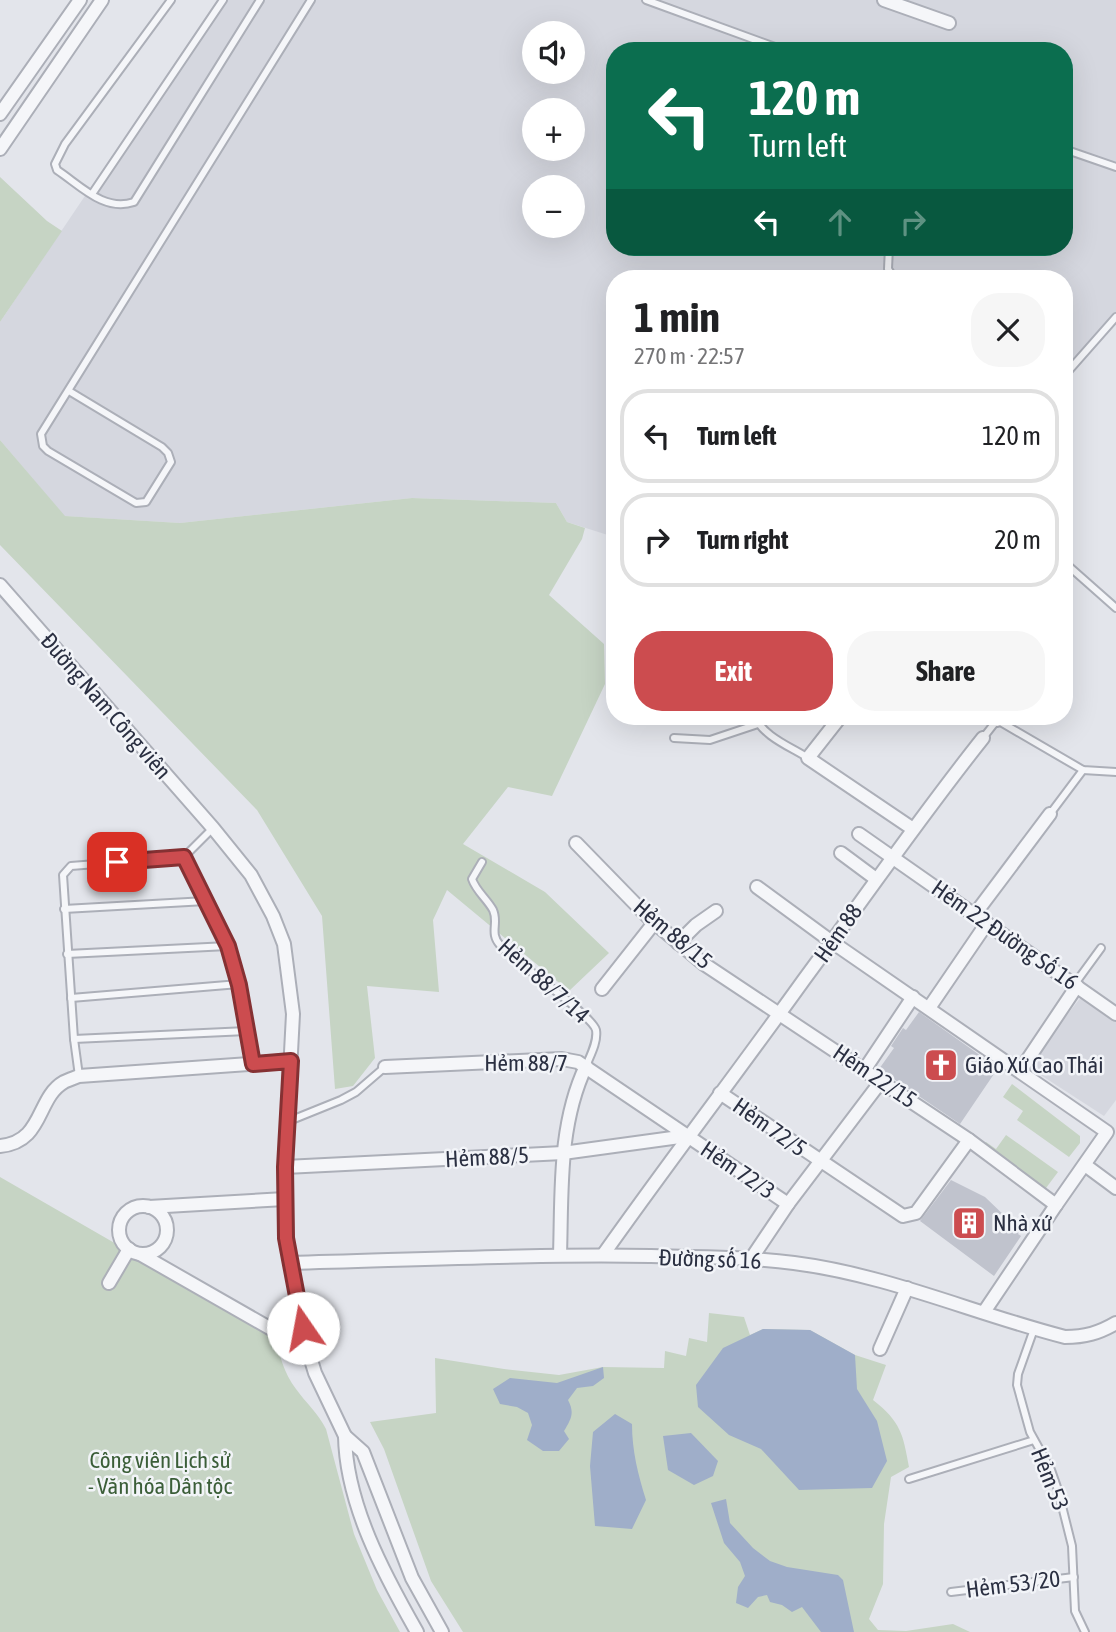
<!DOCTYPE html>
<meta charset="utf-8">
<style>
body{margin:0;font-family:"Asap Condensed",sans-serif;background:#f6f6f6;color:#202124;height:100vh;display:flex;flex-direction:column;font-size:26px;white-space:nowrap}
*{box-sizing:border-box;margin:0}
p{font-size:23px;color:#757577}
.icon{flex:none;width:38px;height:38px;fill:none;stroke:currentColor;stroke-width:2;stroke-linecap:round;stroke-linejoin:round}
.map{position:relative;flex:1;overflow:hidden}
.panel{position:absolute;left:606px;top:270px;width:467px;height:455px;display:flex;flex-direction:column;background:#fff;border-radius:28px;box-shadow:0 7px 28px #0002}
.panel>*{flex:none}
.guide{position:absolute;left:606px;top:42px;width:467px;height:214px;border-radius:28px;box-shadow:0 7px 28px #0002;background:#0b6e4f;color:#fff;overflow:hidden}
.controls{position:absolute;left:522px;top:21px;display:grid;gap:14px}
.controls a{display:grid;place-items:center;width:63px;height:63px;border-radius:50%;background:#fff;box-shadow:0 7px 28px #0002;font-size:35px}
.pin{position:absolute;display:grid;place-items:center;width:60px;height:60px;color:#fff;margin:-30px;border-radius:14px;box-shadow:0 4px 10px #0006}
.me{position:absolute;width:77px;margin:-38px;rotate:348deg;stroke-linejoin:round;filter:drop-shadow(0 0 5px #0008)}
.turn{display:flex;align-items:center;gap:24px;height:147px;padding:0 28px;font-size:32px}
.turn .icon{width:91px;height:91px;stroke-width:2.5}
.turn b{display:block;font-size:49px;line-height:60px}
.lanes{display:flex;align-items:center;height:66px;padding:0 28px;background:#0003;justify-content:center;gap:35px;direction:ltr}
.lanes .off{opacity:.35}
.round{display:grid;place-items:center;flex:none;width:74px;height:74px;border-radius:28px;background:#f6f6f6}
.overview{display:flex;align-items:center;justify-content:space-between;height:119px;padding:0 28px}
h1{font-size:42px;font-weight:700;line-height:52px}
.cta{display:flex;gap:14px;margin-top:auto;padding:14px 28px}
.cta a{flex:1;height:80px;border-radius:28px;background:#cc4c4f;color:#fff;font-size:28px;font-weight:700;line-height:80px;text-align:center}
.cta a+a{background:#f6f6f6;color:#202124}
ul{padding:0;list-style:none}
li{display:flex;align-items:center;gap:21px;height:94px;margin:0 14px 10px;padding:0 14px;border:4px solid #e0e0e0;border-radius:28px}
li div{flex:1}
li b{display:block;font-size:26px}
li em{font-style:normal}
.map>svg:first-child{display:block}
.built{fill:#d5d7df;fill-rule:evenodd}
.green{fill:#c6d4c4}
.water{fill:#9faec9}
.building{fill:#c0c3cd}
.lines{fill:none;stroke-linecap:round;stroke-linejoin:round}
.service-casing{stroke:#acafb8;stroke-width:10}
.minor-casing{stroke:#acafb8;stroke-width:16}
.service{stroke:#f5f6f9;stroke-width:6}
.minor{stroke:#f5f6f9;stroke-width:12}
.route-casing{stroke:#853133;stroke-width:18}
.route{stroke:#cc4c4f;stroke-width:12}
.labels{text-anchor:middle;stroke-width:5;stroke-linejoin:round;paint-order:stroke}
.street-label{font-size:23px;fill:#2b3042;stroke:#f2f4f8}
.poi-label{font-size:23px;fill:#2b3042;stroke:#f2f4f8;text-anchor:start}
.park-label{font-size:23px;fill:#3b5e38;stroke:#f2f4f8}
</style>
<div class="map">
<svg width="1116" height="1632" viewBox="0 0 1116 1632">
<rect width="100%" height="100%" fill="#e3e5eb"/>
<!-- built -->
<g class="built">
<path d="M217 0H1116V323L1064 379V278H614V537L567 522 556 503 412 498 180 523 64 516 0 440V322ZM534 33H572V72H534ZM614 51H1064V247H614ZM534 110H572V149H534ZM534 187H572V226H534Z"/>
<path d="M1085 992 1116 1014V1100L1104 1116 1027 1066Z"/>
</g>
<!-- green -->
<g class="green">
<path d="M0 177 47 221 62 231 0 322Z"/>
<path d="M0 440 65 516 180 523 412 498 556 503 567 522 585 528 582 539 549 595 604 644 605 684 552 796 508 787 463 844 545 892 609 953 569 991 447 890 433 920 439 992 367 986 375 1058 353 1086 335 1089 322 916 257 810 0 545Z"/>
<path d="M1012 1084 1080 1136V1143L1069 1157 1017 1120 1023 1111 1003 1097Z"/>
<path d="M1006 1135 1058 1172 1043 1192 982 1148 986 1142 996 1149Z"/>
<path d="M0 1177 276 1336C279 1355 284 1373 296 1389 306 1403 318 1413 326 1429L354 1534 377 1590 400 1632H0Z"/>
<path d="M709 1313 744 1317 750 1335 763 1329 810 1330 855 1355 886 1365 873 1400C901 1422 903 1434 909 1467L891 1477 884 1524 883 1584 869 1619 878 1630 906 1631 953 1624 970 1632H463L431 1581 384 1449 370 1422 436 1413 435 1358 504 1369 559 1375 603 1367 664 1368 665 1351 686 1356 689 1338 707 1342Z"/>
</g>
<!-- water -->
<g class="water">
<path d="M763 1329 810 1330 855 1355 857 1389 877 1421 887 1461 872 1488 799 1490 761 1449 729 1435 698 1407 696 1385 723 1348Z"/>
<path d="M603 1367 604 1378 593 1386 577 1388 568 1400C575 1413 571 1419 564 1431L569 1439 559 1451H543L527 1440 532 1425 528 1413 517 1407 500 1404 493 1389 510 1378 557 1383Z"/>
<path d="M615 1414 632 1424C632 1451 638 1474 646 1500L632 1529 595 1526 590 1466 593 1432Z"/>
<path d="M691 1433 718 1461 713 1476 694 1485 668 1470 663 1436Z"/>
<path d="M726 1499 730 1523 753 1548 770 1561 787 1567 838 1575 843 1580 854 1632H821L802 1607 792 1612 782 1605 770 1602 767 1595 758 1597 748 1608 736 1603 738 1587 745 1576 740 1562 724 1543 711 1503Z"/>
</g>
<!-- building -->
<g class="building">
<path d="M919 1012 998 1068 960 1124 879 1069 894 1048 891 1046 903 1028 906 1030Z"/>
<path d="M951 1180 985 1197 1008 1219 1021 1227 1018 1234 1021 1236 994 1276 920 1221Z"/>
</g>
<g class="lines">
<!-- service casing -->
<g class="service-casing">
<g id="service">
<path d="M171 0 65 144 55 164 57 170C81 186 104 212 134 202L260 0"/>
<path d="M646 0 786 51"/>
<path d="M1064 149 1116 167"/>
<path d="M92 194 223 0"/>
<path d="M889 247 888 269 894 278"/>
<path d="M1064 376 1116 317"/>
<path d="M69 391 162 447 168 453 171 462 146 502 136 503 48 451 43 446 41 434 311 0"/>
<path d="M1064 562 1116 608"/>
<path d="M755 716C762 736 791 747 808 758"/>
<path d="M674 738 710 740 758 724"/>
<path d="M983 738 997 720 1083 770 1116 772"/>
<path d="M1050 814 1083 770"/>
<path d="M184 857 228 946 239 984 253 1064"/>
<path d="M482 862 472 879C476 891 487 899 493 910 499 923 489 933 500 945 515 962 593 1016 596 1030 598 1042 590 1056 586 1066"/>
<path d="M64 909 206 901"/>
<path d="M67 954 228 946"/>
<path d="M1074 985 1101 948"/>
<path d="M71 998 239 984"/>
<path d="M74 1039 247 1031"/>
<path d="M79 1076 74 1039 63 875 71 866 184 857 213 828"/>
<path d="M289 1121 341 1100 356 1092 385 1067"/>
<path d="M1034 1329 1018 1374 1017 1385 1030 1432 1051 1470 1058 1490 1072 1546 1075 1611 1085 1632"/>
<path d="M909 1479 1034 1440"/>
<path d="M951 1592 1074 1577"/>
</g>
</g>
<!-- minor casing -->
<g class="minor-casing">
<g id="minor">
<path d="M884 0 949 23"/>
<path d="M0 114 80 0"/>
<path d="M0 149 102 0"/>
<path d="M0 585 213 828 251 875 273 916 284 944 293 1014 285 1167 286 1238 308 1350 315 1373 345 1436"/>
<path d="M841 716 808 758 913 829"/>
<path d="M992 716 997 720"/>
<path d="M859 834 1116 1014"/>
<path d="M576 843 650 919 704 964 969 1140 1056 1205 1107 1132 832 942 757 887"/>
<path d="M841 853 876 879"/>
<path d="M975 914 1050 814"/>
<path d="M678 943 696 925 716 911"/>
<path d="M602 989 654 923"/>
<path d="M929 1008 987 923"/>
<path d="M385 1067 562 1059 578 1062 788 1204"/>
<path d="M865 1069 913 997"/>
<path d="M1020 1071 1077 986"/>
<path d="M720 1093 903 1216 916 1213 969 1140"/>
<path d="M0 1146C44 1142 36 1098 64 1082 68 1080 74 1078 79 1076L291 1061"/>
<path d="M1085 1165 1116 1188"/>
<path d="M285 1167 563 1153 687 1136"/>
<circle cx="143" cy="1230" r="24"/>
<path d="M149 1207 285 1199"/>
<path d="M140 1254 308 1350"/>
<path d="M560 1255C562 1192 558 1125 586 1066"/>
<path d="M603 1255C668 1163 737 1073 803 981 863 900 920 817 983 738"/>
<path d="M751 1259 788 1204 882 1080"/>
<path d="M290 1263C410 1260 530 1254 651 1256 699 1257 747 1257 794 1263 888 1275 975 1314 1065 1337 1085 1337 1099 1333 1116 1323"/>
<path d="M109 1283 129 1249"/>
<path d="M984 1312 1056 1205"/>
<path d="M880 1349 907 1288"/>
<path d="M417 1632C384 1574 346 1504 345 1436L363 1452 412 1578 442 1632"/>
</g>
</g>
<!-- service -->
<use href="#service" class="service"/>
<!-- minor -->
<use href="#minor" class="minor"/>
</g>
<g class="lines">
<!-- route casing -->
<g class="route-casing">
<path id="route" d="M117 862 184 857 228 946 239 985 253 1064 291 1061 285 1167 286 1238 303 1328"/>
</g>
<!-- route -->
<use href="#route" class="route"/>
</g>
<!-- icons -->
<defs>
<g id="church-square" transform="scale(1.75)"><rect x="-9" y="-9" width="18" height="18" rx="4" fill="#cc4c4f" stroke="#f2f4f8"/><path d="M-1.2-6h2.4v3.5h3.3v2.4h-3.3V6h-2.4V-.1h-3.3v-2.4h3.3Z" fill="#fff"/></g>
<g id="building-square" transform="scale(1.75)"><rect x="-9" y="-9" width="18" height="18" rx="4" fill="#cc4c4f" stroke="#f2f4f8"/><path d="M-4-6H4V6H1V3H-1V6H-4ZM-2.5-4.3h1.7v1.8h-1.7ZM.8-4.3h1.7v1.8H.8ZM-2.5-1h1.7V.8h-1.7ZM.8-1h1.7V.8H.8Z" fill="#fff"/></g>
</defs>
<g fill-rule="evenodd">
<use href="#church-square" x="941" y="1065"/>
<use href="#building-square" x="969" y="1223"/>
</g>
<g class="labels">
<!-- street labels -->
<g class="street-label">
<text transform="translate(106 706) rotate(49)" y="8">Đường Nam Công viên</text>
<text transform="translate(838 933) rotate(-55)" y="8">Hẻm 88</text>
<text transform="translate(673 934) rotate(40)" y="8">Hẻm 88/15</text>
<text transform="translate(1005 935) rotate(35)" y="8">Hẻm 22 Đường Số 16</text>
<text transform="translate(544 981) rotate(42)" y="8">Hẻm 88/7/14</text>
<text x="526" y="1071">Hẻm 88/7</text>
<text transform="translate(875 1076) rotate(34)" y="8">Hẻm 22/15</text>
<text transform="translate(770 1127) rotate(35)" y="8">Hẻm 72/5</text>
<text transform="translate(487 1157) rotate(-3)" y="8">Hẻm 88/5</text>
<text transform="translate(738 1170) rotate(34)" y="8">Hẻm 72/3</text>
<text transform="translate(710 1259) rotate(2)" y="8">Đường số 16</text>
<text transform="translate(1050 1479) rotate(68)" y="8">Hẻm 53</text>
<text transform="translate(1013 1584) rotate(-7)" y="8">Hẻm 53/20</text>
</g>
<!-- poi labels -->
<g class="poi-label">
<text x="965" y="1073">Giáo Xứ Cao Thái</text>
<text x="993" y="1231">Nhà xứ</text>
</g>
<!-- park labels -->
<g class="park-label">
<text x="160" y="1468">Công viên Lịch sử<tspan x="160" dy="26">- Văn hóa Dân tộc</tspan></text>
</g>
</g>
</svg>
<div class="controls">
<a><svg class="icon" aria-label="sound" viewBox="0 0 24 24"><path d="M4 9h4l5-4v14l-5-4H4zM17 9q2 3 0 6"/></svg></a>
<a>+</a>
<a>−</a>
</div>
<div class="pin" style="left:117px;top:862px;background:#d93025"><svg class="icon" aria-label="arrive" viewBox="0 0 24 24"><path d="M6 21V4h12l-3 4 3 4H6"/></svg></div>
<svg class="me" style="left:303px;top:1328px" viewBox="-20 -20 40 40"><circle r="19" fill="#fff"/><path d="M0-13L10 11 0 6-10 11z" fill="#cc4c4f"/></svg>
<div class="guide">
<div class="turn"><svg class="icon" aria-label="left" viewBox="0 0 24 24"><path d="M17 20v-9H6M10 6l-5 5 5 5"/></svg><div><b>120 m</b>Turn left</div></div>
<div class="lanes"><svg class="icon" aria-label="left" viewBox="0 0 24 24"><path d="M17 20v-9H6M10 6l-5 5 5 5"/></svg><svg class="icon off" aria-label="ahead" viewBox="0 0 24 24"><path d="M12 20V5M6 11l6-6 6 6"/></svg><svg class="icon off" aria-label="right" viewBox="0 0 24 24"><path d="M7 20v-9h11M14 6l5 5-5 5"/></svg></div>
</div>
<section class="panel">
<div class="overview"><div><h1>1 min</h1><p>270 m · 22:57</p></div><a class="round"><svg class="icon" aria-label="close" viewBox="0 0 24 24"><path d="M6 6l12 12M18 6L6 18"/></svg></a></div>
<ul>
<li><svg class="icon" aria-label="left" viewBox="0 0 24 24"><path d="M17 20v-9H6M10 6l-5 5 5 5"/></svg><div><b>Turn left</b></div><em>120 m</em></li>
<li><svg class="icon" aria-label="right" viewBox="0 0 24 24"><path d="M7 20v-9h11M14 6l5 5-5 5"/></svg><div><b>Turn right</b></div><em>20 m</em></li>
</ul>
<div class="cta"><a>Exit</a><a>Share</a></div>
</section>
</div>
